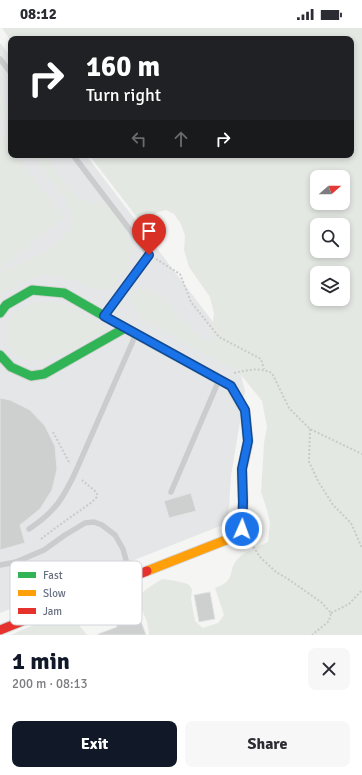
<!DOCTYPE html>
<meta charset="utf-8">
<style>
body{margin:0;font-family:Signika,sans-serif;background:#f7f7f7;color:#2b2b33;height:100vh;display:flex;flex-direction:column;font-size:15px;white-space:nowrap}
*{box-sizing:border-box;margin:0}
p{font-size:13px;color:#7c7c81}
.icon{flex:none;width:22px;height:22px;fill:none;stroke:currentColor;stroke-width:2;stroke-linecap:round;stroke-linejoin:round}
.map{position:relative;height:607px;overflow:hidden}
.panel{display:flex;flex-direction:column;background:#fff;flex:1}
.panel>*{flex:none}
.guide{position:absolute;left:8px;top:8px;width:346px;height:122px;border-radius:8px;box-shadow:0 2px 6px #0003;background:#202124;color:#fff;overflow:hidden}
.needle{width:26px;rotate:70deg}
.buttons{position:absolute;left:310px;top:142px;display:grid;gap:8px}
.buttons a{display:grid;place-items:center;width:40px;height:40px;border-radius:8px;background:#fff;box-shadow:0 2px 6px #0003;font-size:20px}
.pin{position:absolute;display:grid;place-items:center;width:34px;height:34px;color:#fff;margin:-41px -17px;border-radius:50% 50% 50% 0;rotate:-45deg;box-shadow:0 0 4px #0007}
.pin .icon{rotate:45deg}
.me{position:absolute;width:44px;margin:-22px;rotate:2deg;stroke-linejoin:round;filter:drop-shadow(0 0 3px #0008)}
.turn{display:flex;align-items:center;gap:14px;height:84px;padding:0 12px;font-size:18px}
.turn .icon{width:52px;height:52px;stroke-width:2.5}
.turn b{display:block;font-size:28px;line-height:34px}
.lanes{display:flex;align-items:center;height:38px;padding:0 12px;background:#0003;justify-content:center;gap:20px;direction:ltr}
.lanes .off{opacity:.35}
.round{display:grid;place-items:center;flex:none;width:42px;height:42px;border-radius:8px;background:#f7f7f7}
.headline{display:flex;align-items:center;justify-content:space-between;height:68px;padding:0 12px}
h1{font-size:24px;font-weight:800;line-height:30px;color:#111827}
.primary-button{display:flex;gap:8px;margin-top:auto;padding:8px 12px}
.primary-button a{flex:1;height:46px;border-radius:8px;background:#111827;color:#fff;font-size:16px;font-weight:800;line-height:46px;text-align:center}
.primary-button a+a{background:#f7f7f7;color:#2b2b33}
.status{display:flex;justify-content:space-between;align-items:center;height:28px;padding:0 20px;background:#fff;direction:ltr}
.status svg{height:11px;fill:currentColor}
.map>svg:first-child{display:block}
.built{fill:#e5e6e7}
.green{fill:#e4e8e3;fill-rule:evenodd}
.building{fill:#ced0d0;stroke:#e4e4e4}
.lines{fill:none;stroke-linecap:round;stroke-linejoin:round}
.fast-casing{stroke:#d1d2d2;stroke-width:11}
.slow-casing{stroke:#d1d2d2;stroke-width:11}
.jam-casing{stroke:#d1d2d2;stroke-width:11}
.path{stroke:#cacaca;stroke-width:2;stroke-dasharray:2 2;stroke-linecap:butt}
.lane{stroke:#cbccce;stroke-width:5.5}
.fast{stroke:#30b455;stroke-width:9}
.slow{stroke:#ff9f0a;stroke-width:9}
.jam{stroke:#e5322d;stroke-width:9}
.route-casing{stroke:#114b97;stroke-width:10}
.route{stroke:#1a73e8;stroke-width:7}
.key{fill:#fff;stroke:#d2d4da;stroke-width:1}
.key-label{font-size:11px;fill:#687182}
</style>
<div class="status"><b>08:12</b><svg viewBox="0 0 49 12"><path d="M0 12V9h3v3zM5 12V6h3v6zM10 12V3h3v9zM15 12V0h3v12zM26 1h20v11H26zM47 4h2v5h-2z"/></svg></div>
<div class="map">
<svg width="362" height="607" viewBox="0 0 362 607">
<rect width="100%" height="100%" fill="#f5f5f4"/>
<!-- built -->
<path class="built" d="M0 15 11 29V127H86L235 323 245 363 231 448 228 495 0 585Z"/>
<!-- green -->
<g class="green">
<path d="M2 0H362V607H148L149 606 147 594 137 569 148 560 162 551 176 553 188 556 192 561 191 571 195 593 203 600 218 595 224 587 215 560C224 556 228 555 231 546 232 543 232 539 234 536 239 525 258 519 268 514L270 495 267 482 261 464 264 415 267 399 262 373 237 342 223 336 190 317 142 292 129 273 133 263 146 260 161 268 193 304 203 313 208 314 211 310 214 285 210 269 189 239 184 222 185 208 181 196 174 186 166 182 156 185 153 191 148 195 139 192 89 127H351V11H11V13ZM317 149H343V175H317ZM317 197H343V223H317ZM317 245H343V271H317Z"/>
<path d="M0 68 11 84V100L0 85Z"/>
<path d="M0 106 11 120V127H16L64 189 0 241Z"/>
<path d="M32 127H45L67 158 78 171 92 176 106 174 126 201 133 219 129 238 110 261 102 263 93 260 76 253 45 246 25 253 9 260 0 267V246L7 241 50 222 70 202 71 187 65 170Z"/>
<path d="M41 274H56L71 279 108 301 75 320 58 327 42 332H29L20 329 12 323 7 312 6 299 11 288 25 278Z"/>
<path d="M62 592 77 595 87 607H12C30 597 42 594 62 592Z"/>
</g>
<!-- building -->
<g class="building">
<path d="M0 370 10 372 30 382 45 398 55 418 57 441 52 462 40 481 20 497 25 515 0 522Z"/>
<path d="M191 465 196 483 169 490 164 473Z"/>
<path d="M210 564 215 591 199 594 194 567Z"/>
<path d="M138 585 146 607H98V606L117 599 115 593Z"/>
</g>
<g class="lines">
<!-- fast casing -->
<g class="fast-casing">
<g id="fast">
<path d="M0 285 6 277 32 262 64 265 125 300 44 346 31 348 11 339 0 327"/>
<path d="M125 300 231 358 245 383 248 413 247 419"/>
</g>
</g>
<!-- slow casing -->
<g class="slow-casing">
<path id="slow" d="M147 543 231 510 242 501 243 474 242 441 247 419"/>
</g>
<!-- jam casing -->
<g class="jam-casing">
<path id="jam" d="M0 602 147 543"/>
</g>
<!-- path -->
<g class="path">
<path d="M156 231 180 246 191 274 219 309 261 331 264 341"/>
<path d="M234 345C248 342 259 339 272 345L289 380 310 401 362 426"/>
<path d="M310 401 309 434 318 453 333 477 351 495 362 520"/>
<path d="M53 404 70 436"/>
<path d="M41 511 54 501 92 474 97 469V466L95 463 82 452"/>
<path d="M249 512 260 529 276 544 288 551 321 574 331 585 329 593 312 607"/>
<path d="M331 585 349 576 362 562"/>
</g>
<!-- lane -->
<g class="lane">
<path d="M0 31 11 45"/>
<path d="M73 127 149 227 105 288"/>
<path d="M171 464 219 352"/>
<path d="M29 501C38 495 46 489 53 481 63 471 69 457 75 445L136 306"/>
<path d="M0 537 16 534 44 522 65 507 85 495 94 494 102 497 115 507 123 521 131 550"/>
</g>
<!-- fast -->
<use href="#fast" class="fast"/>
<!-- slow -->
<use href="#slow" class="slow"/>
<!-- jam -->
<use href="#jam" class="jam"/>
</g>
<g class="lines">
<!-- route casing -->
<g class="route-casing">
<path id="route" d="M149 227 104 288 231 358 245 382 248 413 242 441 243 474 242 501"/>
</g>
<!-- route -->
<use href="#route" class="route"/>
</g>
<!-- legend -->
<rect x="10" y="533" width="132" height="64" rx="6" class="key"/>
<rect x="18" y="544" width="18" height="6" fill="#30b455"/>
<rect x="18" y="562" width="18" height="6" fill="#ff9f0a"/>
<rect x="18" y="580" width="18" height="6" fill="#e5322d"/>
<g class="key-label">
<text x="43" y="551">Fast</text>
<text x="43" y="569">Slow</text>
<text x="43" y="587">Jam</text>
</g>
</svg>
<div class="buttons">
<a><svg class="needle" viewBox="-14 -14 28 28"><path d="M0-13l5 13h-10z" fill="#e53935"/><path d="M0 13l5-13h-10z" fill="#7c7c81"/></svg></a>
<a><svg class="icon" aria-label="search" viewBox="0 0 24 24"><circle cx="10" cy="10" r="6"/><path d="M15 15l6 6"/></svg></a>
<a><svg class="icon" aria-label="layers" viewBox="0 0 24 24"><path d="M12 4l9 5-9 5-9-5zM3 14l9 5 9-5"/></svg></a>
</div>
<div class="pin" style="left:149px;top:227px;background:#d93025"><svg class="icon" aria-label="arrive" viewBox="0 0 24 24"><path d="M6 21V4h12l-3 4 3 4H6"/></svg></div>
<svg class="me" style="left:242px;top:501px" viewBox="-20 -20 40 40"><circle r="17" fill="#1a73e8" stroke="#fff" stroke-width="3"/><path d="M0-11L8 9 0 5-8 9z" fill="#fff"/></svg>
<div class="guide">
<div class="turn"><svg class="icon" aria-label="right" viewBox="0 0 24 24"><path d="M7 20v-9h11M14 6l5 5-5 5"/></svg><div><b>160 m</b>Turn right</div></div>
<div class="lanes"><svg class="icon off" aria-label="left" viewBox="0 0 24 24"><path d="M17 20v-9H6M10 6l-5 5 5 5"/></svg><svg class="icon off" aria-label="ahead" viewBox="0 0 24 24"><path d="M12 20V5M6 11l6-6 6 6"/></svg><svg class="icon" aria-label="right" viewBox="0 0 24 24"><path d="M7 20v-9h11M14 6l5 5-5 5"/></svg></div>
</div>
</div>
<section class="panel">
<div class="headline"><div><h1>1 min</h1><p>200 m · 08:13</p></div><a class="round"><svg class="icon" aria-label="close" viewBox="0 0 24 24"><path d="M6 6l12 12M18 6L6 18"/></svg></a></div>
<div class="primary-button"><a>Exit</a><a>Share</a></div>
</section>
